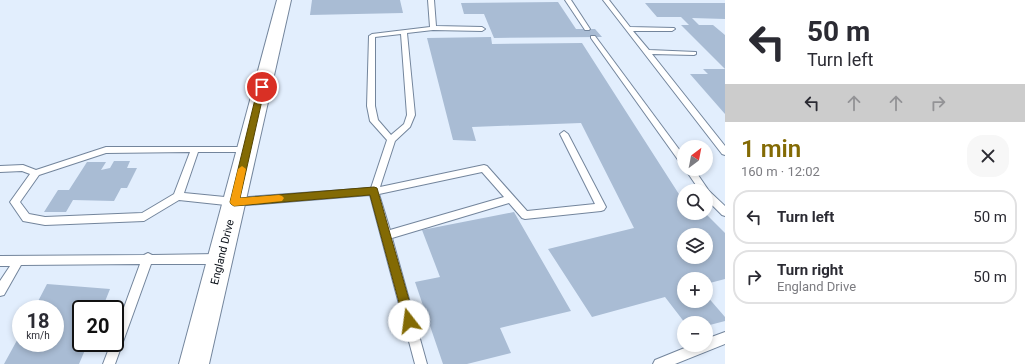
<!DOCTYPE html>
<meta charset="utf-8">
<style>
body{margin:0;font-family:Roboto,sans-serif;background:#f7f7f7;color:#2b2b33;height:100vh;display:flex;flex-direction:column;font-size:15px;white-space:nowrap}
*{box-sizing:border-box;margin:0}
p{font-size:13px;color:#7c7c81}
.icon{flex:none;width:22px;height:22px;fill:none;stroke:currentColor;stroke-width:2;stroke-linecap:round;stroke-linejoin:round}
.map{position:relative;flex:1;overflow:hidden}
.panel{display:flex;flex-direction:column;background:#fff;width:300px}
.panel>*{flex:none}
.top-card{background:#fff;color:#2b2b33;overflow:hidden}
.needle{width:26px;rotate:32deg}
.controls{position:absolute;left:677px;top:140px;display:grid;gap:8px}
.controls a{display:grid;place-items:center;width:36px;height:36px;border-radius:50%;background:#fff;box-shadow:0 2px 6px #0003;font-size:20px}
.speed{position:absolute;left:12px;top:300px;display:flex;gap:8px;font-size:20px;font-weight:700;text-align:center}
.speed>*{display:grid;place-content:center;width:52px;height:52px;border-radius:50%;background:#fff;box-shadow:0 2px 6px #0003;line-height:1}
.speed small{font-size:10px;font-weight:400}
.speed .limit{border:2px solid #111;border-radius:6px;background:#fff;color:#111}
.pin{position:absolute;display:grid;place-items:center;width:34px;height:34px;color:#fff;margin:-17px;border:2px solid #fff;border-radius:50%;box-shadow:0 1px 4px #0007}
.me{position:absolute;width:44px;margin:-22px;rotate:345deg;stroke-linejoin:round;filter:drop-shadow(0 0 3px #0008)}
.turn{display:flex;align-items:center;gap:14px;height:84px;padding:0 16px;font-size:18px}
.turn .icon{width:52px;height:52px;stroke-width:2.5}
.turn b{display:block;font-size:28px;line-height:34px}
.lanes{display:flex;align-items:center;height:38px;padding:0 16px;background:#0003;justify-content:center;gap:20px;direction:ltr}
.lanes .off{opacity:.35}
.round{display:grid;place-items:center;flex:none;width:42px;height:42px;border-radius:16px;background:#f7f7f7}
.head{display:flex;align-items:center;justify-content:space-between;height:68px;padding:0 16px}
h1{font-size:24px;font-weight:600;line-height:30px;color:#836a04}
ul{padding:0;list-style:none}
li{display:flex;align-items:center;gap:12px;height:54px;margin:0 8px 6px;padding:0 8px;border:2px solid #e1e1e2;border-radius:16px}
li div{flex:1}
li b{display:block;font-size:15px}
li em{font-style:normal}
main{display:flex;flex:1;min-height:0}
.map>svg:first-child{display:block}
.building{fill:#a9bcd4;fill-rule:evenodd}
.lines{fill:none;stroke-linecap:round;stroke-linejoin:round}
.service-casing{stroke:#73859c;stroke-width:2}
.tertiary-casing{stroke:#73859c;stroke-width:2}
.service{fill:#fff;fill-rule:evenodd}
.tertiary{fill:#fff;fill-rule:evenodd}
.route{fill:#836a04;stroke:#554503}
.slow{fill:#f59e0b}
.labels{text-anchor:middle;stroke-width:3.5;stroke-linejoin:round;paint-order:stroke}
.street-label{font-size:11px;fill:#060c14;stroke:#fff}
</style>
<main>
<div class="map">
<svg width="725" height="364" viewBox="0 0 725 364">
<rect width="100%" height="100%" fill="#e2eefd"/>
<!-- building -->
<g class="building">
<path d="M312 0H400L403 13 310 15Z"/>
<path d="M558 2 576 29H595L602 37 494 38 484 14H464L461 3Z"/>
<path d="M645 3H725V19L692 18 699 25H713L725 35V114L690 74H708L703 69H725L681 25H689L681 17H657Z"/>
<path d="M491 37 492 44 582 43 684 202V213H705L725 233V279L706 284V279H684V301H706V295L725 317V321L706 326V323H685L665 297 592 317 548 249 634 228 581 123 472 127 476 141 453 140 427 38ZM684 235H706V257H684Z"/>
<path d="M114 161H130L127 168H137L127 188H121L114 201 73 200 66 212H44L58 190H69L87 162H106L101 170 110 168Z"/>
<path d="M514 212 571 311 500 328 511 353 467 364H443L415 282 440 277 422 230Z"/>
<path d="M47 284 110 289 102 309H81V343H88L79 364H4L21 333V343H55V309H34Z"/>
</g>
<g class="lines">
<!-- service casing -->
<g class="service-casing">
<g id="service">
<path d="M428 0H434L436 26 482 27 485 29 482 31 433 30 407 33 415 115 410 127 395 141 380 187 484 165 487 166 527 211 595 204 560 134 564 131 568 134 606 207 604 210 601 211 525 219 522 218 509 203 392 238 427 364H415L370 195 235 206 179 200 144 221 45 225 23 221 10 202 30 174 22 171 0 172V166L23 165 36 170 106 147H250L251 149 250 151 247 152H198L184 193 235 198 371 188 387 140 370 121 367 106 369 36 372 34 430 27ZM401 34 407 115 404 124 391 135 378 120 375 106V37ZM190 152 174 194 142 213 45 217 29 214 20 202 39 175 106 153ZM482 172 504 197 390 230 379 194Z"/>
<path d="M565 0H571L590 29 589 30H585Z"/>
<path d="M603 0H609L630 27 674 28 675 29 672 31H633L649 50 696 52V54L694 55 652 54 725 146V155L722 154Z"/>
<path d="M591 36H595L684 156V165L681 164 591 38Z"/>
<path d="M685 169H694L709 191 725 206V216L722 215 706 199V191H700Z"/>
<path d="M148 253 152 255 218 254 222 256 223 259 222 262 218 264H151L115 364H103L111 343H115V332L140 264 21 265 4 295 0 296V281L10 266H0V256L144 255Z"/>
<path d="M725 332V344L675 364H653L655 360 692 345H706V339Z"/>
</g>
</g>
<!-- tertiary casing -->
<g class="tertiary-casing">
<path id="tertiary" d="M277 0H291L209 364H179Z"/>
</g>
<!-- service -->
<use href="#service" class="service"/>
<!-- tertiary -->
<use href="#tertiary" class="tertiary"/>
</g>
<!-- route -->
<path class="route" d="M262 85 265 87 240 198 374 187 377 188 415 321 414 325 409 327 405 325 404 321 370 195 234 206 231 204 230 202 258 87Z"/>
<!-- slow -->
<path class="slow" d="M242 166 246 169 240 198 279 195 282 196 284 198 282 201 234 206 231 204 230 202 238 169Z"/>
<g class="labels">
<!-- street labels -->
<g class="street-label">
<text transform="translate(222 252) rotate(-76)" y="4">England Drive</text>
</g>
</g>
</svg>
<div class="controls">
<a><svg class="needle" viewBox="-14 -14 28 28"><path d="M0-13l5 13h-10z" fill="#e53935"/><path d="M0 13l5-13h-10z" fill="#7c7c81"/></svg></a>
<a><svg class="icon" aria-label="search" viewBox="0 0 24 24"><circle cx="10" cy="10" r="6"/><path d="M15 15l6 6"/></svg></a>
<a><svg class="icon" aria-label="layers" viewBox="0 0 24 24"><path d="M12 4l9 5-9 5-9-5zM3 14l9 5 9-5"/></svg></a>
<a>+</a>
<a>−</a>
</div>
<div class="speed"><div>18<small>km/h</small></div><div class="limit">20</div></div>
<div class="pin" style="left:262px;top:87px;background:#d93025"><svg class="icon" aria-label="arrive" viewBox="0 0 24 24"><path d="M6 21V4h12l-3 4 3 4H6"/></svg></div>
<svg class="me" style="left:409px;top:321px" viewBox="-20 -20 40 40"><circle r="19" fill="#fff"/><path d="M0-13L10 11 0 6-10 11z" fill="#836a04"/></svg>
</div>
<section class="panel">
<div class="top-card">
<div class="turn"><svg class="icon" aria-label="left" viewBox="0 0 24 24"><path d="M17 20v-9H6M10 6l-5 5 5 5"/></svg><div><b>50 m</b>Turn left</div></div>
<div class="lanes"><svg class="icon" aria-label="left" viewBox="0 0 24 24"><path d="M17 20v-9H6M10 6l-5 5 5 5"/></svg><svg class="icon off" aria-label="ahead" viewBox="0 0 24 24"><path d="M12 20V5M6 11l6-6 6 6"/></svg><svg class="icon off" aria-label="ahead" viewBox="0 0 24 24"><path d="M12 20V5M6 11l6-6 6 6"/></svg><svg class="icon off" aria-label="right" viewBox="0 0 24 24"><path d="M7 20v-9h11M14 6l5 5-5 5"/></svg></div>
</div>
<div class="head"><div><h1>1 min</h1><p>160 m · 12:02</p></div><a class="round"><svg class="icon" aria-label="close" viewBox="0 0 24 24"><path d="M6 6l12 12M18 6L6 18"/></svg></a></div>
<ul>
<li><svg class="icon" aria-label="left" viewBox="0 0 24 24"><path d="M17 20v-9H6M10 6l-5 5 5 5"/></svg><div><b>Turn left</b></div><em>50 m</em></li>
<li><svg class="icon" aria-label="right" viewBox="0 0 24 24"><path d="M7 20v-9h11M14 6l5 5-5 5"/></svg><div><b>Turn right</b><p>England Drive</p></div><em>50 m</em></li>
</ul>
</section>
</main>
